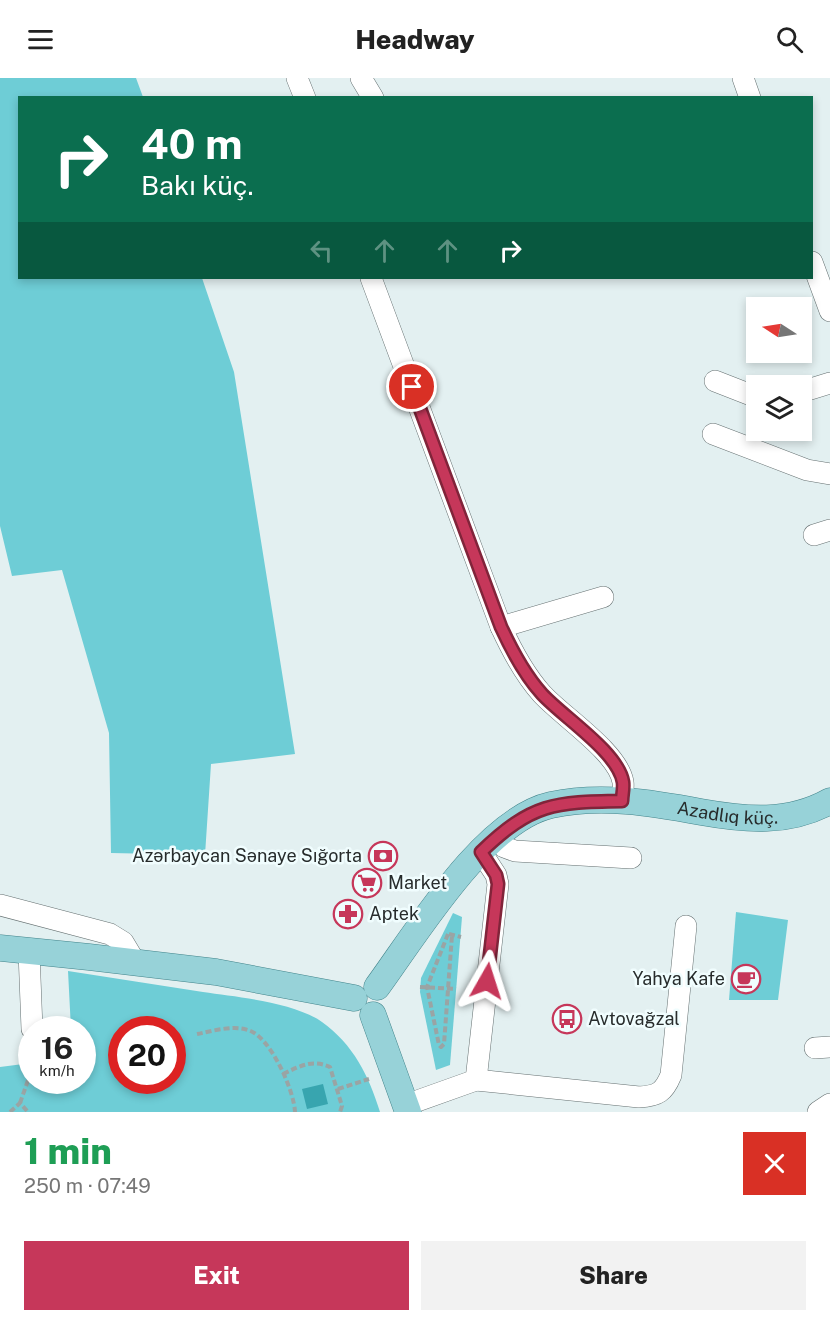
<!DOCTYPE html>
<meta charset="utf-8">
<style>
body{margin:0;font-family:"Public Sans",sans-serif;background:#f2f2f2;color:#222;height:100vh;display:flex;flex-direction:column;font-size:22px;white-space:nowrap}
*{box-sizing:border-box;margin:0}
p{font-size:20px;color:#767676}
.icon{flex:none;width:33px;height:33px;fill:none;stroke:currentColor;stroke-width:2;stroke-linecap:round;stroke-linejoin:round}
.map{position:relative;height:1034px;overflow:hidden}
.panel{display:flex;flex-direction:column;background:#fff;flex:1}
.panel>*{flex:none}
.guide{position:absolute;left:18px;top:18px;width:795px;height:183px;border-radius:0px;box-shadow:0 3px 9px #0003;background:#0b6e4f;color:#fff;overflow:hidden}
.needle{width:39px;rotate:282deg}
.buttons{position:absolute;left:746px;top:219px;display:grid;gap:12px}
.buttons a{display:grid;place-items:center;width:66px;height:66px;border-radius:0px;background:#fff;box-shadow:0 3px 9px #0003;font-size:30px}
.speed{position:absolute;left:18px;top:938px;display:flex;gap:12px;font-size:30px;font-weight:700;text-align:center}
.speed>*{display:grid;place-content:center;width:78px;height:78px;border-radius:50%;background:#fff;box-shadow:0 3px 9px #0003;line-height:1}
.speed small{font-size:15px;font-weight:400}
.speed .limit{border:9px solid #d22;background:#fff;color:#111}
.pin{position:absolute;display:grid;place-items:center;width:51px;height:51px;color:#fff;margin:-26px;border:3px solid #fff;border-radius:50%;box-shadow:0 2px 6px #0007}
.me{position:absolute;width:66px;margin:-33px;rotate:6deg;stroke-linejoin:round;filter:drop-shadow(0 0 4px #0008)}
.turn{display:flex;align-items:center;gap:21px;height:126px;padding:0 24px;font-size:27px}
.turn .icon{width:78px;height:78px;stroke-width:2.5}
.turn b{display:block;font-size:42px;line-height:51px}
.lanes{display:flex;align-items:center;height:57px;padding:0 24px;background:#0003;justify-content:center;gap:30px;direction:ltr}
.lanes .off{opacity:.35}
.round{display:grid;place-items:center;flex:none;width:63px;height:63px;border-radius:0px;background:#f2f2f2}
.headline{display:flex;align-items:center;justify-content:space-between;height:102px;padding:0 24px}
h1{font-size:36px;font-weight:800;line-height:45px;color:#1e9e55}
.primary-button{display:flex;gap:12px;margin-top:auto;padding:12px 24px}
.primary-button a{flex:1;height:69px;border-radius:0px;background:#c6375a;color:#fff;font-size:24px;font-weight:800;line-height:69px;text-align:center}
.primary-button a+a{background:#f2f2f2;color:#222}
header{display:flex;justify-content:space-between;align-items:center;height:78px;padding:0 24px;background:#fff;font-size:27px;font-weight:800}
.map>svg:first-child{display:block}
.green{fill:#6ecdd6;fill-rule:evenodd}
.water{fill:#38a5af}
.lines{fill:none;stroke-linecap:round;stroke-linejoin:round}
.minor-casing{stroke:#657071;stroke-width:22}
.major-casing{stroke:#43848b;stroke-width:27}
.path{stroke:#9aa4a4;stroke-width:4;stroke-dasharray:6 3;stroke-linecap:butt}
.minor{stroke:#fff;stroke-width:21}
.major{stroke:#97d2d8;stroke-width:26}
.route-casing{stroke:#81243a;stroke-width:15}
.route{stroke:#c6375a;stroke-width:10}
.labels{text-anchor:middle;stroke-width:5;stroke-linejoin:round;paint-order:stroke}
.street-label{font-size:18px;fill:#272c2c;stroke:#f0fdfe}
.poi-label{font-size:18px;fill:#272c2c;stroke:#f0fdfe;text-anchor:start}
</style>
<header><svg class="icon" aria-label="menu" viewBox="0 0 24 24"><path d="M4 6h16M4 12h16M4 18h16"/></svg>Headway<svg class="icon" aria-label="search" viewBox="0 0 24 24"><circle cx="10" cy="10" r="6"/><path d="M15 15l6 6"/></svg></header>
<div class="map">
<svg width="830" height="1034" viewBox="0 0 830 1034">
<rect width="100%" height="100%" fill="#e3f0f1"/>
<!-- green -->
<g class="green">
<path d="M0 0H136L143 19 20 20V200H202L234 294 295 676 211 686 205 777 111 775 109 655 62 492 12 498 0 448Z"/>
<path d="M736 834 788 842 778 922H729Z"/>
<path d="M453 835 462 839 450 987 436 992 420 914 421 900Z"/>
<path d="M68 893C113 900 158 907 203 914 237 919 294 924 322 944 353 966 369 998 380 1034H0V989L31 985 32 1002H82V951H71ZM122 951H172V1002H122Z"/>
</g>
<!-- water -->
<path class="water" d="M323 1006 328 1026 307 1031 302 1011Z"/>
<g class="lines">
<!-- minor casing -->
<g class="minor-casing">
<g id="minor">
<path d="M297 0 305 20"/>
<path d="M361 0 373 20"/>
<path d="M743 0 750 20"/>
<path d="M812 184 830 233"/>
<path d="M371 200 501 549C512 573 524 596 542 616 563 639 618 674 623 704 624 710 622 717 622 723"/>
<path d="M715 303 756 319"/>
<path d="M801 314 830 305"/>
<path d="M713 356 807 392 830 396"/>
<path d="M814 457 830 452"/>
<path d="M501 549 603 519"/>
<path d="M496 760 504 769 515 773 631 780"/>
<path d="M0 827 110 856 123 864 135 884"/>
<path d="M29 874 32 951"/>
<path d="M815 970 830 969"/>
<path d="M476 1002 639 1019C658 1018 664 1014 671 997L686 848"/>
<path d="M406 1027 476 1002 498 806 496 797 481 774"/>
<path d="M818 1034 830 1026"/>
</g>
</g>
<!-- major casing -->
<g class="major-casing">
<g id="major">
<path d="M0 870 89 879 216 894 354 920"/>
<path id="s1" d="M377 909C416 856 484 742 551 727 601 716 653 725 701 734 746 742 789 746 830 723"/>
<path d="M373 937 408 1034"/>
</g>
</g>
<!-- path -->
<g class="path">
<path d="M448 856 427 909 439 967 441 969 444 966 452 857"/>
<path d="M449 856 461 859"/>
<path d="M420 909 456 911"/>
<path d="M197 956C213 953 232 947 248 952 270 958 294 1012 295 1034"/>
<path d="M283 996C300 988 312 981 330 989L342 1028 340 1034"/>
<path d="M338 1011 369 1001"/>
<path d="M20 1025 32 991"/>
<path d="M10 1034 20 1025 28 1034"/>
</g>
<!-- minor -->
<use href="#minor" class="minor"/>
<!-- major -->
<use href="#major" class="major"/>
</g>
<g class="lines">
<!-- route casing -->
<g class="route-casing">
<path id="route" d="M412 309 501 549C512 573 524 596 542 616 563 639 618 674 623 704 624 710 622 717 622 723 554 724 532 725 481 774L496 797 498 806 487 903"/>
</g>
<!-- route -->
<use href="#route" class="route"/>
</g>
<!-- icons -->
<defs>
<g id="bank-ring" transform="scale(1.5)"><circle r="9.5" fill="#f0fdfe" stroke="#c6375a" stroke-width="1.5"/><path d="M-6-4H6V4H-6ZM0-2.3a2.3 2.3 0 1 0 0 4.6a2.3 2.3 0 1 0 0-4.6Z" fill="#c6375a"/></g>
<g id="supermarket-ring" transform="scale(1.5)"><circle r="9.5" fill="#f0fdfe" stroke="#c6375a" stroke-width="1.5"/><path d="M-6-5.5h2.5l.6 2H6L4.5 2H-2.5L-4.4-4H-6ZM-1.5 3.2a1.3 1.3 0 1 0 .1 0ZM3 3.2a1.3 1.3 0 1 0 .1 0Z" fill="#c6375a"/></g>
<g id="pharmacy-ring" transform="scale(1.5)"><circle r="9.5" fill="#f0fdfe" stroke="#c6375a" stroke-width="1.5"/><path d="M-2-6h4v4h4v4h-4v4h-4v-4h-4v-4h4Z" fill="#c6375a"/></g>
<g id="cafe-ring" transform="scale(1.5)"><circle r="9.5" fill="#f0fdfe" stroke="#c6375a" stroke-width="1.5"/><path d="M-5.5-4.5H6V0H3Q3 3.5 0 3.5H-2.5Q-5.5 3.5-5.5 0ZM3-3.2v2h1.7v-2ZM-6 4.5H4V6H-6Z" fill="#c6375a"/></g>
<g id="bus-ring" transform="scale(1.5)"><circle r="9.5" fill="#f0fdfe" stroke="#c6375a" stroke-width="1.5"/><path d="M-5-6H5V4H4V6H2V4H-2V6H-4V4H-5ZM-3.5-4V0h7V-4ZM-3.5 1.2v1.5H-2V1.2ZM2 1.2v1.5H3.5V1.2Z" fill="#c6375a"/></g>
</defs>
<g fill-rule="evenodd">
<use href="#bank-ring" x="383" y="778"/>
<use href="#supermarket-ring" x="367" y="805"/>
<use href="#pharmacy-ring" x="348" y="836"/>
<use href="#cafe-ring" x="746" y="901"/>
<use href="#bus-ring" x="567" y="941"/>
</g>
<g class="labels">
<!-- street labels -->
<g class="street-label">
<text dy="6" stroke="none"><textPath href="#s1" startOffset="434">Azadlıq küç.</textPath></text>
</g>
<!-- poi labels -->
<g class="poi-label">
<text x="362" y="784" text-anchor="end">Azərbaycan Sənaye Sığorta</text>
<text x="388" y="811">Market</text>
<text x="369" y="842">Aptek</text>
<text x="725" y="907" text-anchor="end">Yahya Kafe</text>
<text x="588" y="947">Avtovağzal</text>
</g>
</g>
</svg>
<div class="buttons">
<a><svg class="needle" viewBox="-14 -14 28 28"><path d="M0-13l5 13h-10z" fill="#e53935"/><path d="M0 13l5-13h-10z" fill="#767676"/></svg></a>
<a><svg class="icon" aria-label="layers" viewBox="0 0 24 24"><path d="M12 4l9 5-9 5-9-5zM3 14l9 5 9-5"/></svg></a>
</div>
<div class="speed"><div>16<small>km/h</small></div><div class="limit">20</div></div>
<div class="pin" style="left:412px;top:309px;background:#d93025"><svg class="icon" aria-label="arrive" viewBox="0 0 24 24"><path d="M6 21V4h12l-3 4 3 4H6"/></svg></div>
<svg class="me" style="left:487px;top:903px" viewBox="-20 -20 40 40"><path d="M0-17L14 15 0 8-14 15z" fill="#c6375a" stroke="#fff" stroke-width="4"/></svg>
<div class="guide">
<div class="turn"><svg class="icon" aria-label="right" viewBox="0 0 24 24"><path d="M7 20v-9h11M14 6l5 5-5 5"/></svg><div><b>40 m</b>Bakı küç.</div></div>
<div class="lanes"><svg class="icon off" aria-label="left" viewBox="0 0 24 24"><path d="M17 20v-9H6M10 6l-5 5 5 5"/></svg><svg class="icon off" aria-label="ahead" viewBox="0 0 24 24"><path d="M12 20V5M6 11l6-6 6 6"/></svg><svg class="icon off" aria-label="ahead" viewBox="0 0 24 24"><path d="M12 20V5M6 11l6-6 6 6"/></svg><svg class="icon" aria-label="right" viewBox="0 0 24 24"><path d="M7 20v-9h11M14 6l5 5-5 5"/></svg></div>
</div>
</div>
<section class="panel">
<div class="headline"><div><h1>1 min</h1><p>250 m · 07:49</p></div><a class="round" style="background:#d93025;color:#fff"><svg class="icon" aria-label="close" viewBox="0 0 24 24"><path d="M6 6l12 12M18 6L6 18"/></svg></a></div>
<div class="primary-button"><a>Exit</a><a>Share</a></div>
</section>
